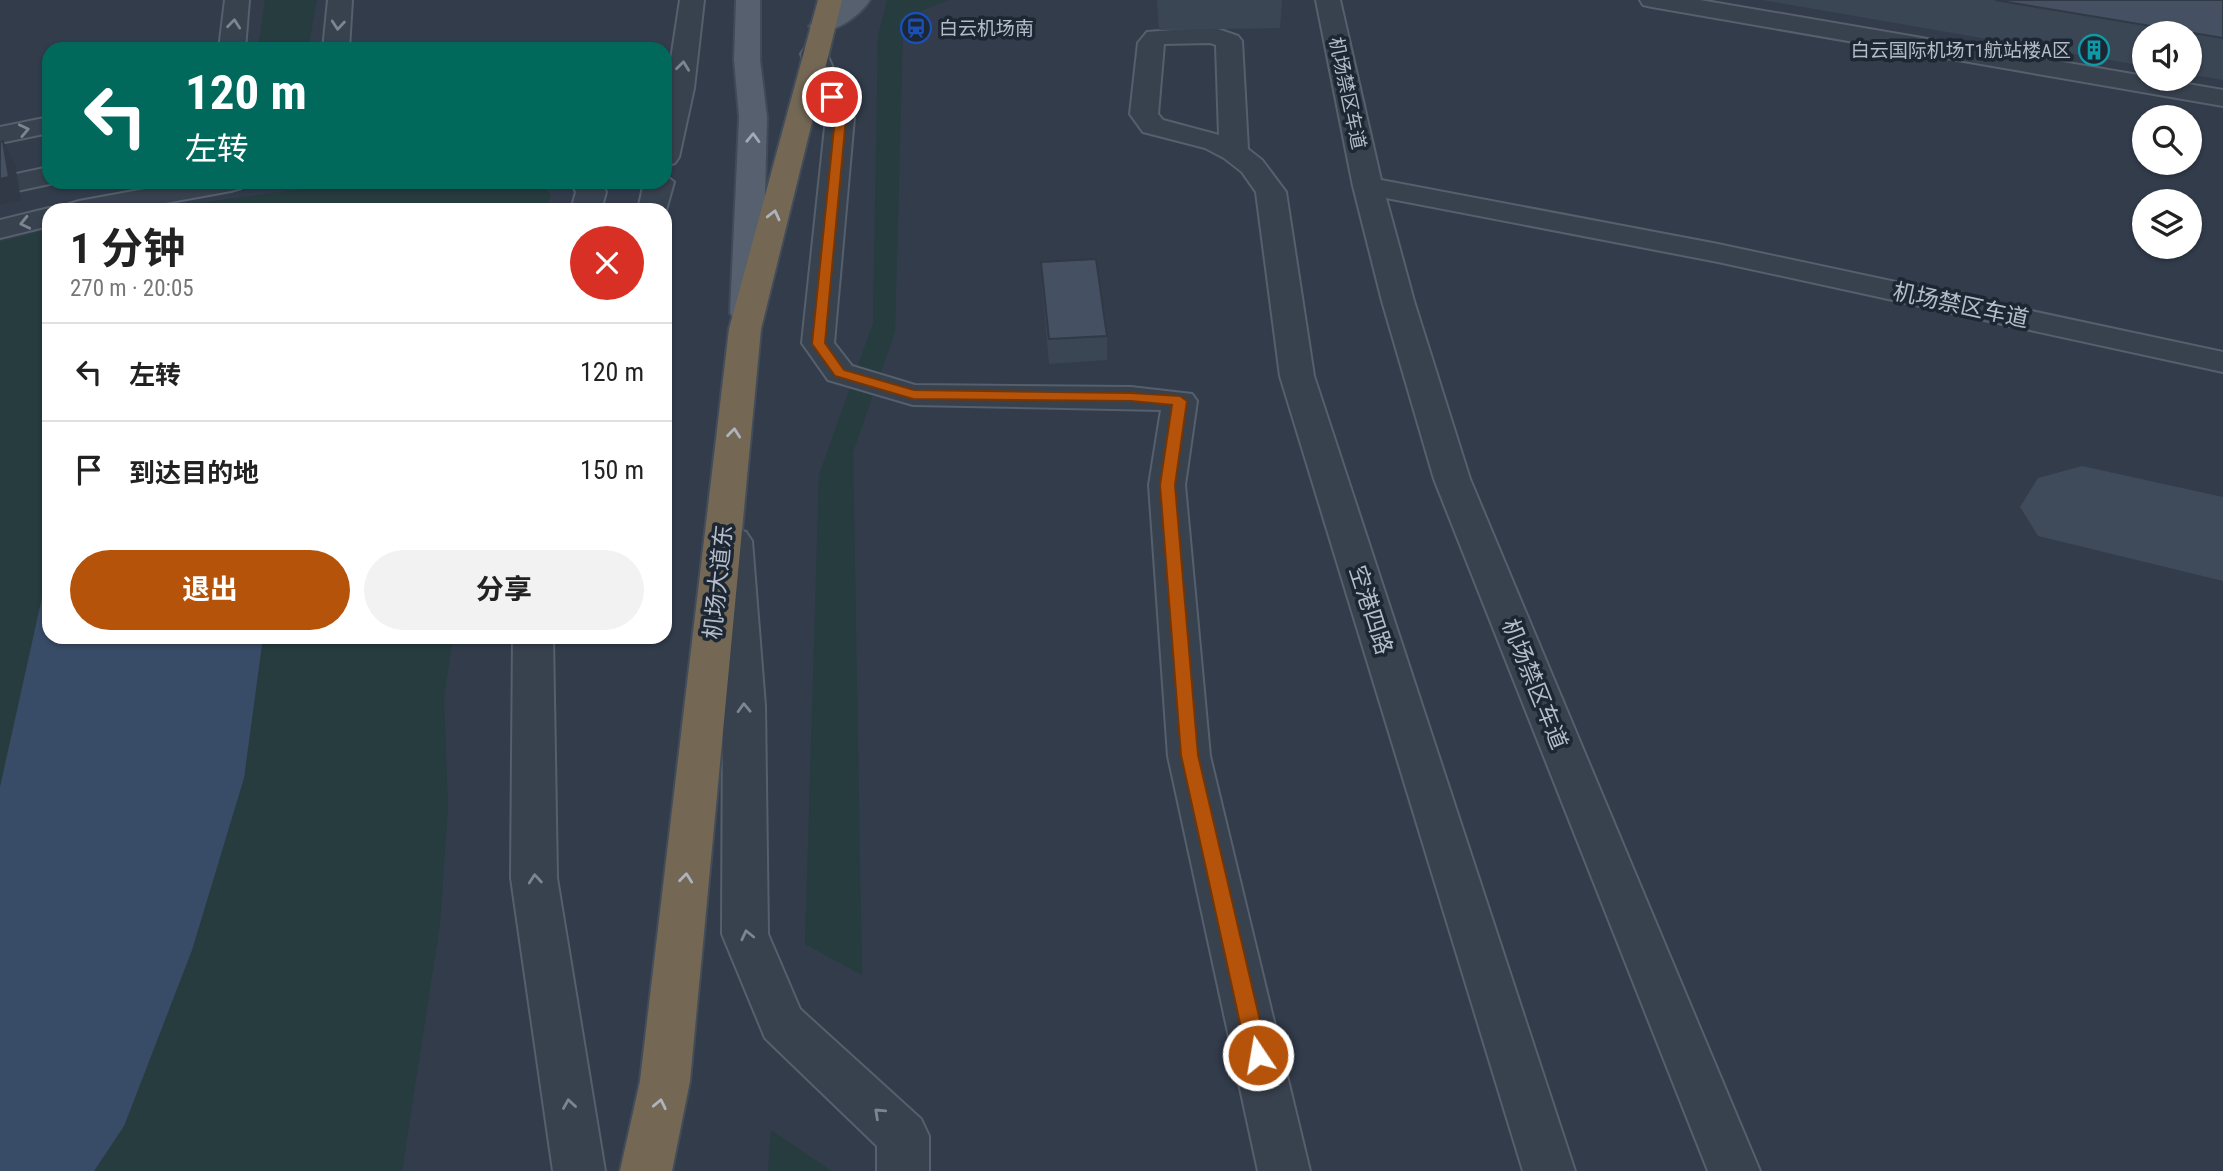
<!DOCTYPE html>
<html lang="zh">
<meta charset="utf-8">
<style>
body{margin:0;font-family:"Roboto Condensed","Noto Sans SC",sans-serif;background:#f2f2f2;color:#222;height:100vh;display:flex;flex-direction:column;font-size:26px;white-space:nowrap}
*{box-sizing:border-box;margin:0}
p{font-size:23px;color:#767676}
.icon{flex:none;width:38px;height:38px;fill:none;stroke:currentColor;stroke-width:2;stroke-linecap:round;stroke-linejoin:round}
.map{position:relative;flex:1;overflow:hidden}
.side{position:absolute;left:42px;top:203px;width:630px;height:441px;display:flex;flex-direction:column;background:#fff;border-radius:21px;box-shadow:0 2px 5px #0004}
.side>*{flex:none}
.banner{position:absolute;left:42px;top:42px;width:630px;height:147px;border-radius:21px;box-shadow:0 2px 5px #0004;background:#00695c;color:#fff;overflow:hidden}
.tools{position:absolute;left:2132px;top:21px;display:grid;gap:14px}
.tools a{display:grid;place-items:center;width:70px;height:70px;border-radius:50%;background:#fff;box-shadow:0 2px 5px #0004;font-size:35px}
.pin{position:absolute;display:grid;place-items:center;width:60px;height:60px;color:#fff;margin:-30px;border:4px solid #fff;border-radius:50%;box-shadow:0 2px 7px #0007}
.me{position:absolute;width:77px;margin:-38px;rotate:348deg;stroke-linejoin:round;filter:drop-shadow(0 0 5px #0008)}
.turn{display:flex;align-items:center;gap:24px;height:147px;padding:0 28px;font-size:32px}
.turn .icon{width:91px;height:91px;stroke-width:2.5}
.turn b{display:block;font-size:49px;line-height:60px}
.round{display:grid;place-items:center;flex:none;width:74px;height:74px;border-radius:37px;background:#f2f2f2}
.overview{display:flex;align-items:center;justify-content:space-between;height:119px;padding:0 28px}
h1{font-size:42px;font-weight:700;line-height:52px}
.primary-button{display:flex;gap:14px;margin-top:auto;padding:14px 28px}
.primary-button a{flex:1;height:80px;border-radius:42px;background:#b45309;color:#fff;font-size:28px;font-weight:700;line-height:80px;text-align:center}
.primary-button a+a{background:#f2f2f2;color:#222}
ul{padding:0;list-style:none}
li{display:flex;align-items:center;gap:21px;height:98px;padding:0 28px;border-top:2px solid #e0e0e0}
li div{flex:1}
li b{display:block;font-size:26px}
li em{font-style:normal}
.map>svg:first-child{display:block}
.airport{fill:#323c4b;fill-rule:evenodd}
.green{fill:#263c3f}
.water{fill:#394c67}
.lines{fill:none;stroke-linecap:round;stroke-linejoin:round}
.taxiway{fill:#3f4a5a;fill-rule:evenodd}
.minor-casing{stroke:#565f6c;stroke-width:4}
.major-casing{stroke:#414a57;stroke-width:4}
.highway-casing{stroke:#434c59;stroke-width:4}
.minor{fill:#38414e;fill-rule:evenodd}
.major{fill:#56606e;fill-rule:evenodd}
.highway{fill:#746855;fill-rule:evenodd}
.wall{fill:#3b4654}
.shaded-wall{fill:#303945}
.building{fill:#455162;stroke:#303945;stroke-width:2}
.oneway{stroke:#7c8592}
.oneway2{stroke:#a1aab7}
.oneway3{stroke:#aeb4bd}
.route{fill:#b45309;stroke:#753606;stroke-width:2}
.labels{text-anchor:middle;stroke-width:7;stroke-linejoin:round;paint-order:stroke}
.far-poi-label{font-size:19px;fill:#b4bcc9;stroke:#1d2633;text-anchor:start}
.far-street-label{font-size:19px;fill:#b4bcc9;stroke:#1d2633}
.street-label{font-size:23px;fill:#b4bcc9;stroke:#1d2633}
</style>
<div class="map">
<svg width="2223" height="1171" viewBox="0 0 2223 1171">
<rect width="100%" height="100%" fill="#242f3e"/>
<!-- airport -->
<path class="airport" d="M0 0H2223V1171H0ZM2144 33H2189V79H2144ZM49 49H665V182H49ZM2144 117H2189V163H2144ZM2144 201H2189V247H2144ZM49 210H665V637H49Z"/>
<!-- green -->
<g class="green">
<path d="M265 0H317L308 49H258Z"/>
<path d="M887 0H948L914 14 903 29 895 332 853 452 862 975 805 944 819 475 873 323 878 36Z"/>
<path d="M358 182H540L551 196 545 210H144Z"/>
<path d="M49 229V566L0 787V242Z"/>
<path d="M263 637H453L444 698 448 807 440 924 402 1171H94L124 1126 192 950 244 778Z"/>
<path d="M771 1130 831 1171H768Z"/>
</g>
<!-- water -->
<path class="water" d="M49 566V637H263L244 778 192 950 124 1126 94 1171H0V787Z"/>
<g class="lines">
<!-- taxiway -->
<path class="taxiway" d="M2082 466 2223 497V581L2038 536 2020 507 2038 478Z"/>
<!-- minor casing -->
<g class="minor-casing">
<g id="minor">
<path d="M225 0H249L245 49H219Z"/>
<path d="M328 0H352L349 49H323Z"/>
<path d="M680 0H704L694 88 679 157 675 163 665 166V99Z"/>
<path d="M1316 0H1340L1381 180 1718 244 2223 352V372L1718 262 1386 198 1414 301 1470 479 1760 1171H1708L1434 479 1382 301 1353 186Z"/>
<path d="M1640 0H1700L2144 76V79H2159L2223 90V106L1652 7 1643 5Z"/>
<path d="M1212 27 1238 36 1242 41 1248 149 1262 160 1286 192 1314 376 1575 1171H1523L1280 376 1256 192 1242 172 1224 158 1205 148 1143 132 1130 114 1138 43 1147 32ZM1210 43 1216 45 1219 135 1163 120 1158 114 1164 44Z"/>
<path d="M814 46 823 48 827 54 854 118 834 343 852 366 915 385 1131 387 1192 394 1197 401 1185 485 1210 756 1310 1171H1258L1168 756 1149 485 1161 410 913 405 828 380 802 343 826 118 801 54 805 48Z"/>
<path d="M49 117V133L0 143V127Z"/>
<path d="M49 167V182H59L17 191 7 188 2 182 7 176Z"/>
<path d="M665 175 674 182 665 214V210H638L644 182H665Z"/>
<path d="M183 182H246L241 188 231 191 127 210H64L69 204 79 201Z"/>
<path d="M571 182H601L606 192 601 210H571L576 192Z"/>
<path d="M49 208 57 210H49V226L0 238V220Z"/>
<path d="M733 528 746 532 752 541 765 706 768 934 800 1009 921 1119 929 1136V1171H877V1146L765 1038 722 934 723 706 714 541 720 532Z"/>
<path d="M513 637H553L557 878 605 1171H553L511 878Z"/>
</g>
</g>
<!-- major casing -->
<g class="major-casing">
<g id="major">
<path d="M736 0H760V60L767 117 762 313 757 320 746 323 735 320 730 313 739 117 734 60Z"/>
<path d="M842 0H870C860 16 832 36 813 31L809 26Z"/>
</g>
</g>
<!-- highway casing -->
<g class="highway-casing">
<path id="highway" d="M818 0H842L761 329 690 1081 672 1171H620L640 1081 729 329Z"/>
</g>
<!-- minor -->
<use href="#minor" class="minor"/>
<!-- major -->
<use href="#major" class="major"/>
<!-- highway -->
<use href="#highway" class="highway"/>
</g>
<!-- wall -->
<g class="wall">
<path d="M1157 0H1282L1280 28 1159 30Z"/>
<path d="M1762 0H2223V80L2189 74V33H2144V66Z"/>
<path d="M1041 262 1107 336V360L1049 364 1042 285Z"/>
</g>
<!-- shaded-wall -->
<path class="shaded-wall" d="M3 141 15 164 21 200 0 205V179Z"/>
<!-- building -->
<g class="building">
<path d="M1995 0H2223V38Z"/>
<path d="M3 141 9 177 0 179V142Z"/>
<path d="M1096 259 1107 336 1049 339 1041 262Z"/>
</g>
<!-- one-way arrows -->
<defs><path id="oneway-chevron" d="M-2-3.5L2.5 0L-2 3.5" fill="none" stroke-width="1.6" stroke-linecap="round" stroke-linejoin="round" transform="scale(1.75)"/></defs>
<g class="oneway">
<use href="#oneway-chevron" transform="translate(234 24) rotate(-84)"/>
<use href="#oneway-chevron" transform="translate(338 25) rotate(95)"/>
<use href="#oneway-chevron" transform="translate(683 66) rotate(-83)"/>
<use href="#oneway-chevron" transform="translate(24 130) rotate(-12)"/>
<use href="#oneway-chevron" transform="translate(25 223) rotate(167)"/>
<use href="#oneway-chevron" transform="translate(744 708) rotate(-92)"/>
<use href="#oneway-chevron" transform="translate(535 879) rotate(-95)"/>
<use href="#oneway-chevron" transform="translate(747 935) rotate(-103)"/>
<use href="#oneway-chevron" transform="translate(569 1104) rotate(-99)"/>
<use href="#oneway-chevron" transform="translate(879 1113) rotate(-137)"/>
</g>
<use class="oneway2" href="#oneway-chevron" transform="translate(753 138) rotate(-88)"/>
<g class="oneway3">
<use href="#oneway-chevron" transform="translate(774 215) rotate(-76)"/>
<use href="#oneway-chevron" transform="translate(734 433) rotate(-84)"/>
<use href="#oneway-chevron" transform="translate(686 878) rotate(-84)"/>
<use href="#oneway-chevron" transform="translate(660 1104) rotate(-78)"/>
</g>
<!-- route -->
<path class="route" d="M832 93 837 97 846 118 825 343 844 370 914 390 1131 393 1180 396 1187 401 1175 485 1198 755 1268 1055 1265 1061 1258 1064 1250 1061 1247 1055 1181 755 1160 485 1172 405 1131 401 913 399 835 376 812 344 835 118 826 97Z"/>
<!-- icons -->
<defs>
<g id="station-ring" transform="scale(1.575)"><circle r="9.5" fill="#1d2633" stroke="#1a4fb4" stroke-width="1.5"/><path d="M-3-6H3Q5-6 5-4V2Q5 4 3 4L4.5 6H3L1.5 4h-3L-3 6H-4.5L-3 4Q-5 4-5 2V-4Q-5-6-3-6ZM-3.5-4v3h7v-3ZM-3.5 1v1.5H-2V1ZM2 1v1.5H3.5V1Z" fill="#1a4fb4"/></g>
<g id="building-ring" transform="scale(1.575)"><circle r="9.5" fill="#1d2633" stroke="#0f9aa8" stroke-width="1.5"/><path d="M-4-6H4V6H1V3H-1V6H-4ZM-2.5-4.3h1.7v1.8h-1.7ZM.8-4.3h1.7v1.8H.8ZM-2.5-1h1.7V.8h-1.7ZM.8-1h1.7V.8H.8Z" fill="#0f9aa8"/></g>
</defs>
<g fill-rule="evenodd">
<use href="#station-ring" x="916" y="28"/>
<use href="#building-ring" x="2094" y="50"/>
</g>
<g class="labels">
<!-- far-poi labels -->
<g class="far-poi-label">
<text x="939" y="35">白云机场南</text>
<text x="2071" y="57" text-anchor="end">白云国际机场T1航站楼A区</text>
</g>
<!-- far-street labels -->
<g class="far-street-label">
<text transform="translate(1348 93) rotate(78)" y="7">机场禁区车道</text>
</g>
<!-- street labels -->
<g class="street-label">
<text transform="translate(1961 305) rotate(12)" y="8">机场禁区车道</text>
<text transform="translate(718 582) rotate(-84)" y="8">机场大道东</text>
<text transform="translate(1371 610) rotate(72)" y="8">空港四路</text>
<text transform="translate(1535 684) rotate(68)" y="8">机场禁区车道</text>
</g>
</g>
</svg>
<div class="tools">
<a><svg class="icon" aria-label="sound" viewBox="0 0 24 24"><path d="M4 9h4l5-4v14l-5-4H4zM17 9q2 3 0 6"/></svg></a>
<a><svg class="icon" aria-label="search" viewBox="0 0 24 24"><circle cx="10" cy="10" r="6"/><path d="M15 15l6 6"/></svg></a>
<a><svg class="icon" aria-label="layers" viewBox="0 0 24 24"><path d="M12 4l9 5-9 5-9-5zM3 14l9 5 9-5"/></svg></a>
</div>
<div class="pin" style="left:832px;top:97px;background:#d93025"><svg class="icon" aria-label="arrive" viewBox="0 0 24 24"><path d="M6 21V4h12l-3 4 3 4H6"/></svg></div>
<svg class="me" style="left:1258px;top:1055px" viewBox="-20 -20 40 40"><circle r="17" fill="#b45309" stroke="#fff" stroke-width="3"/><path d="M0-11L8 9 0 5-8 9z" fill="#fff"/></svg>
<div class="banner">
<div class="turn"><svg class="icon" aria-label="left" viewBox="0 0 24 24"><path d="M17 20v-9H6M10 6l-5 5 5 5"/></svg><div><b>120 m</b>左转</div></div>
</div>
<section class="side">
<div class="overview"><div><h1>1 分钟</h1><p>270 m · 20:05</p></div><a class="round" style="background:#d93025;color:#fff"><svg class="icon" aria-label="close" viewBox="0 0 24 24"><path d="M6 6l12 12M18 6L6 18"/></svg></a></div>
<ul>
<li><svg class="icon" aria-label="left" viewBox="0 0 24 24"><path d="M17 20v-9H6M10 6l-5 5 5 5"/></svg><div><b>左转</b></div><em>120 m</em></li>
<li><svg class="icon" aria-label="arrive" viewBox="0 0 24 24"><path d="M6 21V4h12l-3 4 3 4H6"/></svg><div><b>到达目的地</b></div><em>150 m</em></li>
</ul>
<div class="primary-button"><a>退出</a><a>分享</a></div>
</section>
</div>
